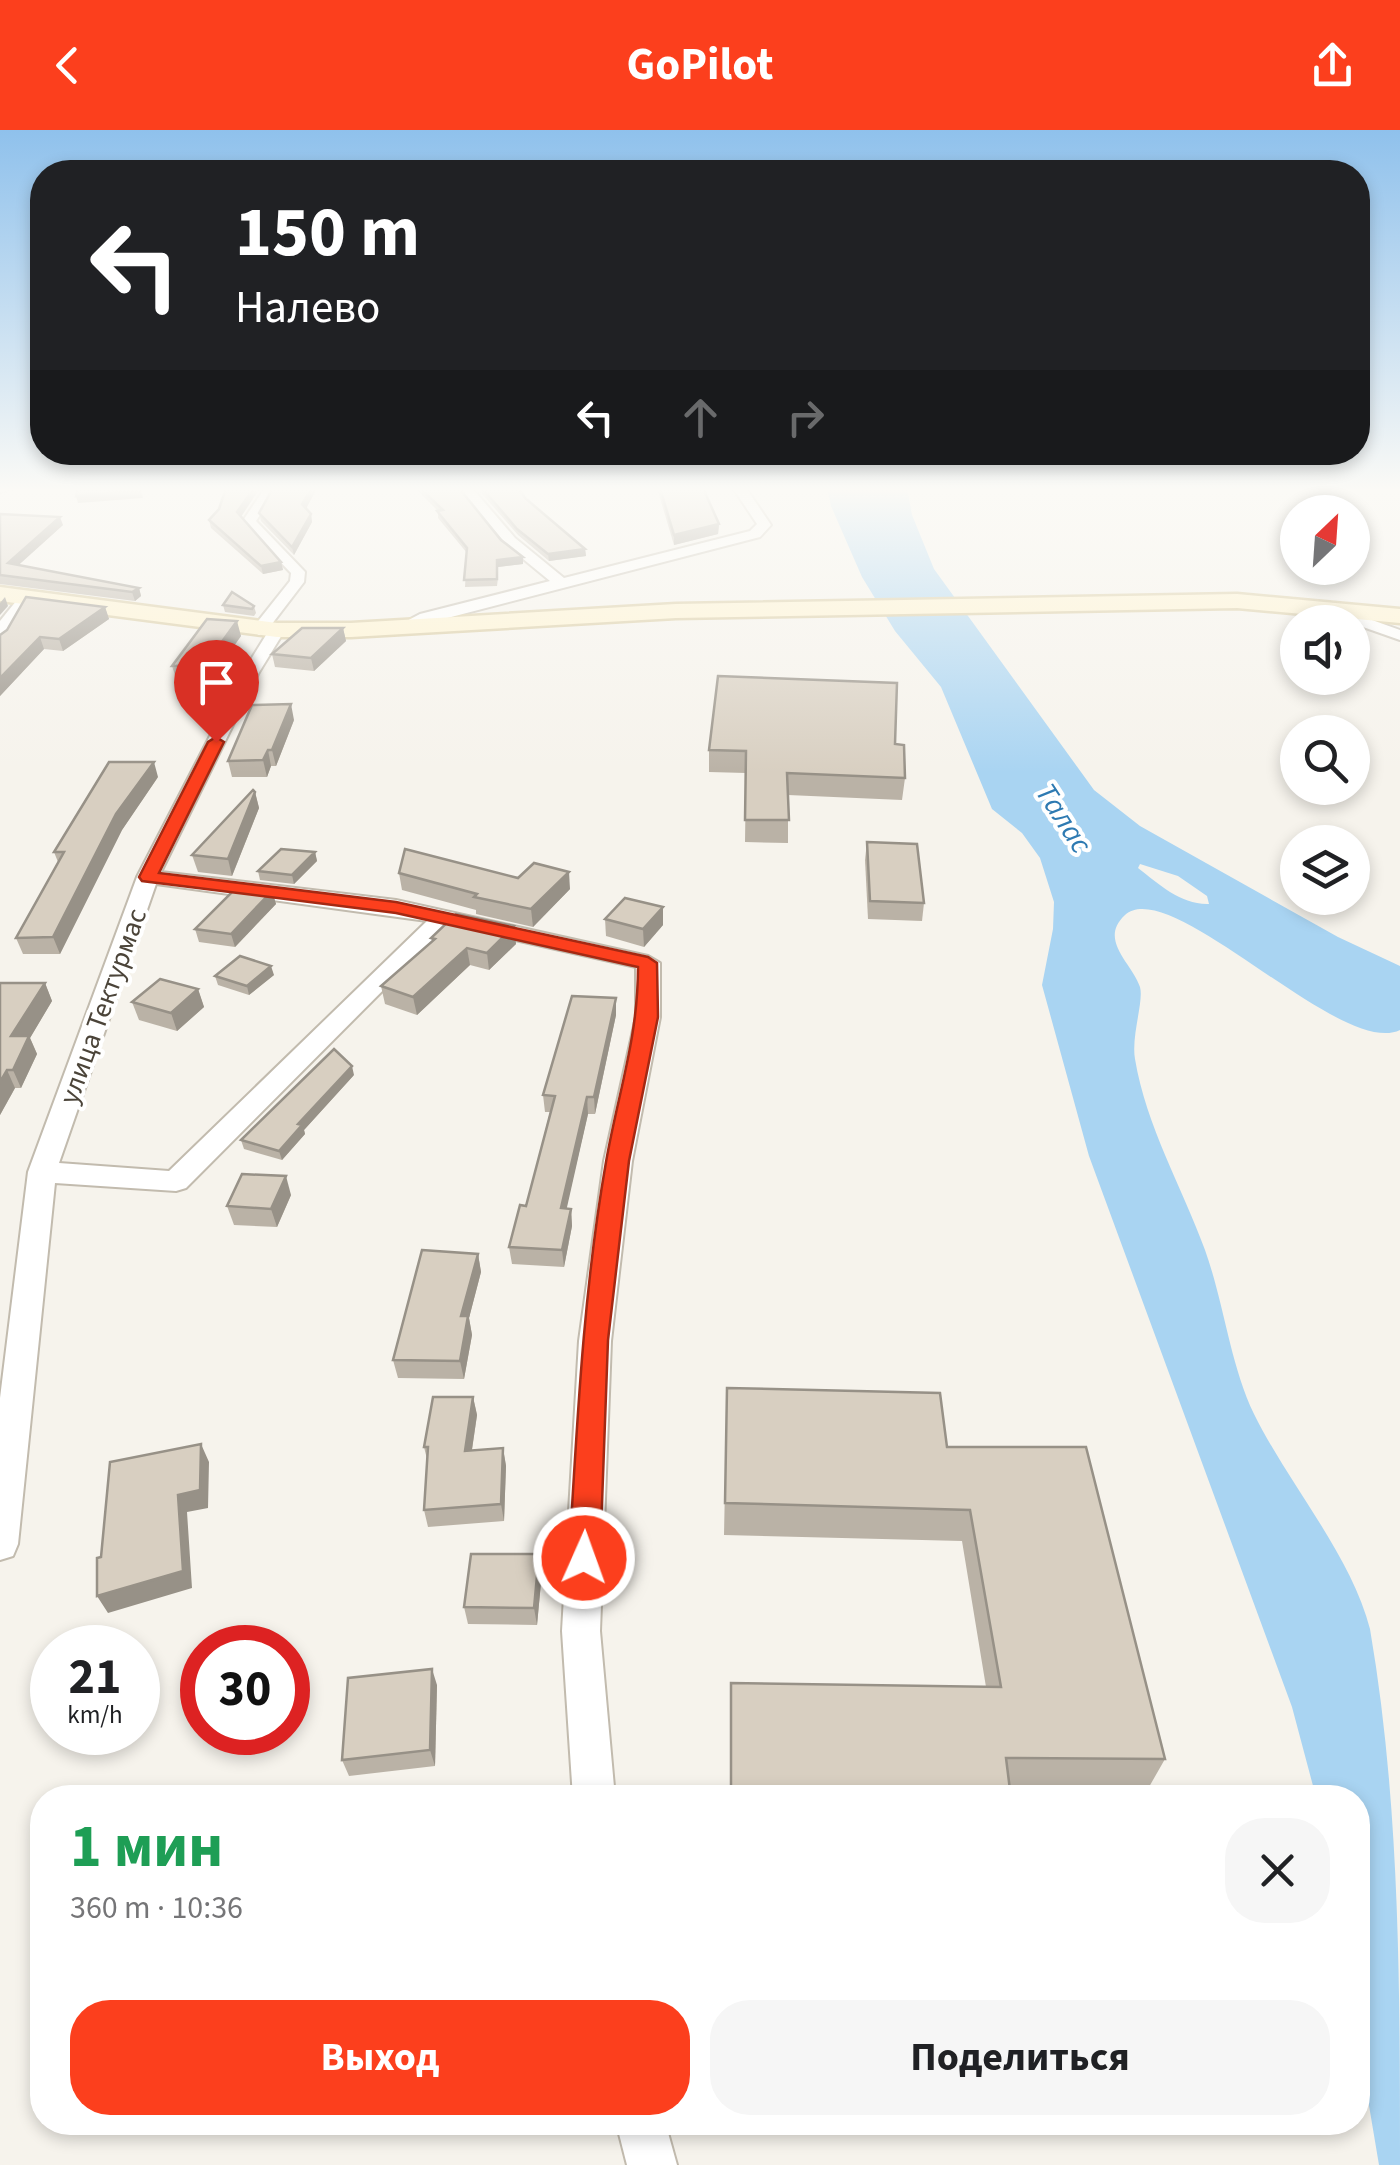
<!DOCTYPE html>
<html lang="ru">
<meta charset="utf-8">
<style>
body{margin:0;font-family:"Source Sans 3",sans-serif;background:#f6f6f6;color:#202124;height:100vh;display:flex;flex-direction:column;font-size:38px;white-space:nowrap}
*{box-sizing:border-box;margin:0}
p{font-size:32px;color:#757577}
.icon{flex:none;width:55px;height:55px;fill:none;stroke:currentColor;stroke-width:2;stroke-linecap:round;stroke-linejoin:round}
.map{position:relative;flex:1;overflow:hidden}
.sheet{position:absolute;left:30px;top:1655px;width:1340px;height:350px;display:flex;flex-direction:column;background:#fff;border-radius:40px;box-shadow:0 5px 15px #0003}
.sheet>*{flex:none}
.banner{position:absolute;left:30px;top:30px;width:1340px;height:305px;border-radius:40px;box-shadow:0 5px 15px #0003;background:#202124;color:#fff;overflow:hidden}
.needle{width:65px;rotate:25deg}
.controls{position:absolute;left:1280px;top:365px;display:grid;gap:20px}
.controls a{display:grid;place-items:center;width:90px;height:90px;border-radius:50%;background:#fff;box-shadow:0 5px 15px #0003;font-size:50px}
.speed{position:absolute;left:30px;top:1495px;display:flex;gap:20px;font-size:50px;font-weight:700;text-align:center}
.speed>*{display:grid;place-content:center;width:130px;height:130px;border-radius:50%;background:#fff;box-shadow:0 5px 15px #0003;line-height:1}
.speed small{font-size:25px;font-weight:400}
.speed .limit{border:15px solid #d22;background:#fff;color:#111}
.pin{position:absolute;display:grid;place-items:center;width:85px;height:85px;color:#fff;margin:-102px -42px;border-radius:50% 50% 50% 0;rotate:-45deg;box-shadow:0 0 10px #0007}
.pin .icon{rotate:45deg}
.me{position:absolute;width:110px;margin:-55px;rotate:2deg;stroke-linejoin:round;filter:drop-shadow(0 0 8px #0008)}
.turn{display:flex;align-items:center;gap:35px;height:210px;padding:0 40px;font-size:45px}
.turn .icon{width:130px;height:130px;stroke-width:2.5}
.turn b{display:block;font-size:70px;line-height:85px}
.lanes{display:flex;align-items:center;height:95px;padding:0 40px;background:#0003;justify-content:center;gap:50px;direction:ltr}
.lanes .off{opacity:.35}
.round{display:grid;place-items:center;flex:none;width:105px;height:105px;border-radius:40px;background:#f6f6f6}
.overview{display:flex;align-items:center;justify-content:space-between;height:170px;padding:0 40px}
h1{font-size:60px;font-weight:700;line-height:75px;color:#1e9e55}
.action{display:flex;gap:20px;margin-top:auto;padding:20px 40px}
.action a{flex:1;height:115px;border-radius:40px;background:#fc3f1d;color:#fff;font-size:40px;font-weight:700;line-height:115px;text-align:center}
.action a+a{background:#f6f6f6;color:#202124}
header{display:flex;justify-content:space-between;align-items:center;height:130px;padding:0 40px;background:#fc3f1d;color:#fff;font-size:45px;font-weight:700}
.map>svg:first-child{display:block}
.water{fill:#a9d4f2;fill-rule:evenodd}
.lines{fill:none;stroke-linecap:round;stroke-linejoin:round}
.street-casing{stroke:#c2bbae;stroke-width:4}
.secondary-casing{stroke:#d6c79b;stroke-width:5}
.street{fill:#fff;fill-rule:evenodd}
.secondary{fill:#fff3cd;fill-rule:evenodd}
.wall{fill:#bab2a6}
.shaded-wall{fill:#979187}
.building{fill:#d8cfc1;stroke:#979187;stroke-width:2.5}
.route{fill:#fc3f1d;stroke:#a42913;stroke-width:2.5}
.labels{text-anchor:middle;stroke-width:8;stroke-linejoin:round;paint-order:stroke}
.far-street-label{font-size:28px;fill:#4b4439;stroke:#fff}
.far-water-label{font-size:30px;font-style:italic;fill:#2e7ab2;stroke:#fff}
</style>
<header><svg class="icon" aria-label="back" viewBox="0 0 24 24"><path d="M15 5l-7 7 7 7"/></svg>GoPilot<svg class="icon" aria-label="share" viewBox="0 0 24 24"><path d="M12 15V3M7 8l5-5 5 5M5 13v7h14v-7"/></svg></header>
<div class="map">
<svg width="1400" height="2035" viewBox="0 0 1400 2035">
<rect width="100%" height="100%" fill="#f6f3ec"/>
<!-- water -->
<path class="water" d="M827 358H907L912 385 934 439 1094 660 1140 696 1338 807 1400 836V900C1341 929 1171 744 1125 785 1098 810 1132 833 1140 857 1144 871 1131 906 1135 929 1146 996 1182 1057 1205 1120 1224 1173 1230 1234 1254 1284 1288 1353 1351 1425 1370 1499 1400 1673 1400 1857 1400 2035H1379L1358 1910V1668L1316 1667 1292 1577 1089 1026 1042 855 1053 799 1054 772 1040 728 1022 703 992 679 941 557 895 501 862 447 831 376ZM1140 734 1178 746 1207 766 1209 774C1181 775 1159 754 1138 738Z"/>
<g class="lines">
<!-- street casing -->
<g class="street-casing">
<g id="street">
<path d="M0 358H16L0 362Z"/>
<path d="M265 358H278L256 391 305 442 304 452 265 503 259 505 251 500 290 451 291 443 242 392Z"/>
<path d="M459 358H472L515 408 564 448 750 401 757 394 733 358H746L771 395 760 407 401 500V494L420 484 550 451 505 414Z"/>
<path d="M21 465 34 468 6 504 0 506V491Z"/>
<path d="M1341 476H1351L1358 485 1400 500V510L1346 491 1338 479Z"/>
<path d="M271 497 285 500 258 544 161 742 396 770 648 826 660 833V887L632 1031 611 1211 600 1501 615 1668H573L562 1501 579 1211 604 1031 636 887V837L448 795 186 1058 176 1061 55 1053 18 1414 13 1426 0 1430V1268L28 1042 137 747 242 544ZM156 754 427 791 169 1041 59 1033Z"/>
<path d="M616 1992H665L677 2035H627Z"/>
</g>
</g>
<!-- secondary casing -->
<g class="secondary-casing">
<path id="secondary" d="M0 457 277 493H351L676 474 1237 464 1400 479V493L1237 478 676 488 351 507H277L0 471Z"/>
</g>
<!-- street -->
<use href="#street" class="street"/>
<!-- secondary -->
<use href="#secondary" class="secondary"/>
</g>
<!-- wall -->
<g class="wall">
<path d="M317 358 306 379 311 384 312 392 294 425 261 391 259 383Z"/>
<path d="M415 358H459L523 434 498 437 497 456 465 457 467 423 438 388V381Z"/>
<path d="M477 358H518L525 368 585 419 586 426 549 431 518 405Z"/>
<path d="M657 358H703L719 394 718 404 674 415Z"/>
<path d="M219 379 241 387 281 432 283 440 263 444 211 398 209 390Z"/>
<path d="M0 384 63 395 18 435 139 458 141 466 135 471 0 454Z"/>
<path d="M223 475 254 476 256 483 254 486 225 482Z"/>
<path d="M105 477 109 489 63 521 44 519 0 566V505Z"/>
<path d="M343 498 346 511 314 541 275 537 272 524Z"/>
<path d="M241 506 209 551H177L172 536Z"/>
<path d="M294 590 276 636H271L267 647H232L228 631Z"/>
<path d="M895 614 905 648 902 670 788 665V713L745 712 746 643 709 642V620Z"/>
<path d="M158 647 122 700 60 824H23L16 808 58 732 54 722Z"/>
<path d="M255 662 259 678 232 746 198 742 192 725Z"/>
<path d="M867 712 924 773 922 791 868 789 865 730Z"/>
<path d="M315 722 317 731 294 754 260 750 258 741Z"/>
<path d="M399 743 570 759 533 797 476 784V780L402 760Z"/>
<path d="M272 761 276 774 235 817 199 812 195 799Z"/>
<path d="M663 777V795L644 817 606 806 605 789Z"/>
<path d="M514 796 516 814 489 840 470 835 417 885 385 874 381 856 432 811 431 808Z"/>
<path d="M274 845 249 865 218 855 215 846Z"/>
<path d="M0 853H45L52 871 30 908 37 924 21 958H15L0 985Z"/>
<path d="M198 859 204 877 177 901 139 890 132 872Z"/>
<path d="M616 868V885L595 984H588L566 1078 571 1079 572 1096 564 1137 512 1134 509 1117 526 1076 550 982H545L543 965Z"/>
<path d="M354 945 304 1000 305 1004 282 1030 244 1019 241 1010Z"/>
<path d="M291 1065 277 1097 234 1095 227 1076Z"/>
<path d="M478 1124 481 1142 469 1188 472 1205 464 1249 398 1248 393 1230Z"/>
<path d="M727 1258 947 1317 1165 1629 1149 1657 1010 1656 1011 1668H730L731 1553 986 1557 962 1411 724 1405Z"/>
<path d="M473 1267 477 1285 472 1320 503 1318 506 1336 504 1391 428 1397 424 1380 427 1329 424 1317Z"/>
<path d="M539 1424 542 1442 537 1495 468 1494 464 1477Z"/>
<path d="M437 1555 435 1636 349 1646 342 1630Z"/>
</g>
<!-- shaded-wall -->
<g class="shaded-wall">
<path d="M254 358H260L239 390 237 382Z"/>
<path d="M312 358H317L304 382 302 374Z"/>
<path d="M141 360 143 368 78 373 76 366Z"/>
<path d="M311 384 312 392 294 425 292 417Z"/>
<path d="M60 387 63 395 11 442 8 433Z"/>
<path d="M719 394 718 404 674 415V405Z"/>
<path d="M585 419 586 426 549 431 548 424Z"/>
<path d="M523 427V434L498 437 497 456V430Z"/>
<path d="M281 432 283 440 263 444 261 436Z"/>
<path d="M139 458 141 466 135 471 132 462Z"/>
<path d="M5 467 8 476 0 485V473Z"/>
<path d="M105 477 109 489 63 521 59 509Z"/>
<path d="M237 491 241 506 209 551 205 535Z"/>
<path d="M343 498 346 511 314 541 311 528Z"/>
<path d="M40 507 44 519 0 566V548Z"/>
<path d="M291 574 294 590 276 636 272 620Z"/>
<path d="M268 620 271 636 267 647 263 630Z"/>
<path d="M154 632 158 647 122 700 60 824 53 807 116 684Z"/>
<path d="M255 662 259 678 232 746 228 729Z"/>
<path d="M315 722 317 731 294 754 292 745Z"/>
<path d="M569 742 570 759 533 797 531 779Z"/>
<path d="M272 761 276 774 235 817 231 804Z"/>
<path d="M663 777V795L644 817 643 799Z"/>
<path d="M514 796 516 814 489 840 487 823Z"/>
<path d="M467 818 470 835 417 885 413 867Z"/>
<path d="M271 836 274 845 249 865 247 856Z"/>
<path d="M45 853 52 871 30 908 37 924 21 958 13 940 11 906Z"/>
<path d="M198 859 204 877 177 901 171 883Z"/>
<path d="M616 868V885L595 984 594 967Z"/>
<path d="M352 936 354 945 304 1000 305 1004 282 1030 279 1021 298 994Z"/>
<path d="M7 940 15 958 0 985V952Z"/>
<path d="M587 967 588 984 563 1095 561 1078Z"/>
<path d="M286 1046 291 1065 277 1097 271 1079Z"/>
<path d="M571 1079 572 1096 564 1137 562 1120Z"/>
<path d="M478 1124 481 1142 469 1188 472 1205 464 1249 460 1231 461 1186Z"/>
<path d="M473 1267 477 1285 469 1339 465 1321Z"/>
<path d="M201 1314 209 1332 208 1378 187 1382 192 1458 108 1483 97 1466 178 1365Z"/>
<path d="M503 1318 506 1336 504 1391 501 1374Z"/>
<path d="M539 1424 542 1442 537 1495 534 1478Z"/>
<path d="M432 1539 437 1555 435 1636 430 1620Z"/>
</g>
<!-- building -->
<g class="building">
<path d="M77 358H140L141 360 76 366Z"/>
<path d="M226 358H254L237 382 281 432 261 436 209 390 219 379Z"/>
<path d="M273 358H312L302 374 311 384 292 417 259 383Z"/>
<path d="M420 358H459L501 410 523 427 497 430V449L464 450 467 418 437 381 443 380Z"/>
<path d="M482 358H518L525 368 585 419 548 424 517 399Z"/>
<path d="M660 358H703L719 394 674 405Z"/>
<path d="M0 384 60 387 8 433 139 458 132 462 0 445Z"/>
<path d="M232 462 254 476 252 479 223 475Z"/>
<path d="M26 467 105 477 59 509 40 507 0 548V505L7 500Z"/>
<path d="M207 489 237 491 205 535 172 536Z"/>
<path d="M302 498H343L311 528 272 524Z"/>
<path d="M718 546 897 553 895 614 904 615 905 648 787 643 789 690H745L746 621 709 620Z"/>
<path d="M291 574 272 620H268L263 630 228 631 252 575Z"/>
<path d="M109 632H154L116 684 53 807 16 808 64 722H54Z"/>
<path d="M253 660 255 662 228 729 192 725Z"/>
<path d="M867 712 917 714 924 773 870 771Z"/>
<path d="M281 719 315 722 292 745 258 741Z"/>
<path d="M405 719 518 748 534 733 569 742 531 779 474 767 477 764 399 743Z"/>
<path d="M238 756 272 761 231 804 195 799Z"/>
<path d="M625 768 663 777 643 799 605 789Z"/>
<path d="M456 784 514 796 487 823 467 818 413 867 381 856 435 809 431 808Z"/>
<path d="M240 826 271 836 247 856 215 846Z"/>
<path d="M160 849 198 859 171 883 132 872Z"/>
<path d="M0 853H45L11 906H29L13 940H7L0 952Z"/>
<path d="M572 866 616 868 594 967H587L561 1078 571 1079 562 1120 509 1117 520 1075 526 1076 555 966 543 965Z"/>
<path d="M334 919 352 936 298 994 302 995 279 1021 241 1010Z"/>
<path d="M242 1044 286 1046 271 1079 227 1076Z"/>
<path d="M422 1120 478 1124 461 1186H468L460 1231 393 1230Z"/>
<path d="M727 1258 940 1263 947 1317H1086L1165 1629 1006 1628 1011 1668 731 1667V1553L1001 1557 970 1380 725 1373Z"/>
<path d="M433 1267H473L465 1321 503 1318 501 1374 424 1380 428 1317H424Z"/>
<path d="M201 1314 200 1360 178 1365 183 1441 97 1466V1428L101 1427 110 1332Z"/>
<path d="M471 1424H539L534 1478 464 1477Z"/>
<path d="M432 1539 430 1620 342 1630 348 1548Z"/>
</g>
<!-- sky -->
<linearGradient id="sky" x2="0" y2="1"><stop stop-color="#8fc1ec"/><stop offset="0.56" stop-color="#fbfaf6"/><stop offset="1" stop-color="#fbfaf6" stop-opacity="0"/></linearGradient>
<rect width="1400" height="643" fill="url(#sky)"/>
<!-- route -->
<path class="route" d="M216 607 224 612 159 743 396 772 648 827 657 833 658 887 629 1031 608 1210 600 1428 595 1438 584 1442 574 1438 569 1428C577 1296 583 1163 606 1032 618 963 638 909 638 837L396 783 142 751 139 747 208 612Z"/>
<g class="labels">
<!-- far-street labels -->
<g class="far-street-label">
<text transform="translate(102 876) rotate(-70)" y="10">улица Тектурмас</text>
</g>
<!-- far-water labels -->
<g class="far-water-label">
<text transform="translate(1064 688) rotate(57)" y="10">Талас</text>
</g>
</g>
</svg>
<div class="controls">
<a><svg class="needle" viewBox="-14 -14 28 28"><path d="M0-13l5 13h-10z" fill="#e53935"/><path d="M0 13l5-13h-10z" fill="#757577"/></svg></a>
<a><svg class="icon" aria-label="sound" viewBox="0 0 24 24"><path d="M4 9h4l5-4v14l-5-4H4zM17 9q2 3 0 6"/></svg></a>
<a><svg class="icon" aria-label="search" viewBox="0 0 24 24"><circle cx="10" cy="10" r="6"/><path d="M15 15l6 6"/></svg></a>
<a><svg class="icon" aria-label="layers" viewBox="0 0 24 24"><path d="M12 4l9 5-9 5-9-5zM3 14l9 5 9-5"/></svg></a>
</div>
<div class="speed"><div>21<small>km/h</small></div><div class="limit">30</div></div>
<div class="pin" style="left:216px;top:612px;background:#d93025"><svg class="icon" aria-label="arrive" viewBox="0 0 24 24"><path d="M6 21V4h12l-3 4 3 4H6"/></svg></div>
<svg class="me" style="left:584px;top:1428px" viewBox="-20 -20 40 40"><circle r="17" fill="#fc3f1d" stroke="#fff" stroke-width="3"/><path d="M0-11L8 9 0 5-8 9z" fill="#fff"/></svg>
<div class="banner">
<div class="turn"><svg class="icon" aria-label="left" viewBox="0 0 24 24"><path d="M17 20v-9H6M10 6l-5 5 5 5"/></svg><div><b>150 m</b>Налево</div></div>
<div class="lanes"><svg class="icon" aria-label="left" viewBox="0 0 24 24"><path d="M17 20v-9H6M10 6l-5 5 5 5"/></svg><svg class="icon off" aria-label="ahead" viewBox="0 0 24 24"><path d="M12 20V5M6 11l6-6 6 6"/></svg><svg class="icon off" aria-label="right" viewBox="0 0 24 24"><path d="M7 20v-9h11M14 6l5 5-5 5"/></svg></div>
</div>
<section class="sheet">
<div class="overview"><div><h1>1 мин</h1><p>360 m · 10:36</p></div><a class="round"><svg class="icon" aria-label="close" viewBox="0 0 24 24"><path d="M6 6l12 12M18 6L6 18"/></svg></a></div>
<div class="action"><a>Выход</a><a>Поделиться</a></div>
</section>
</div>
